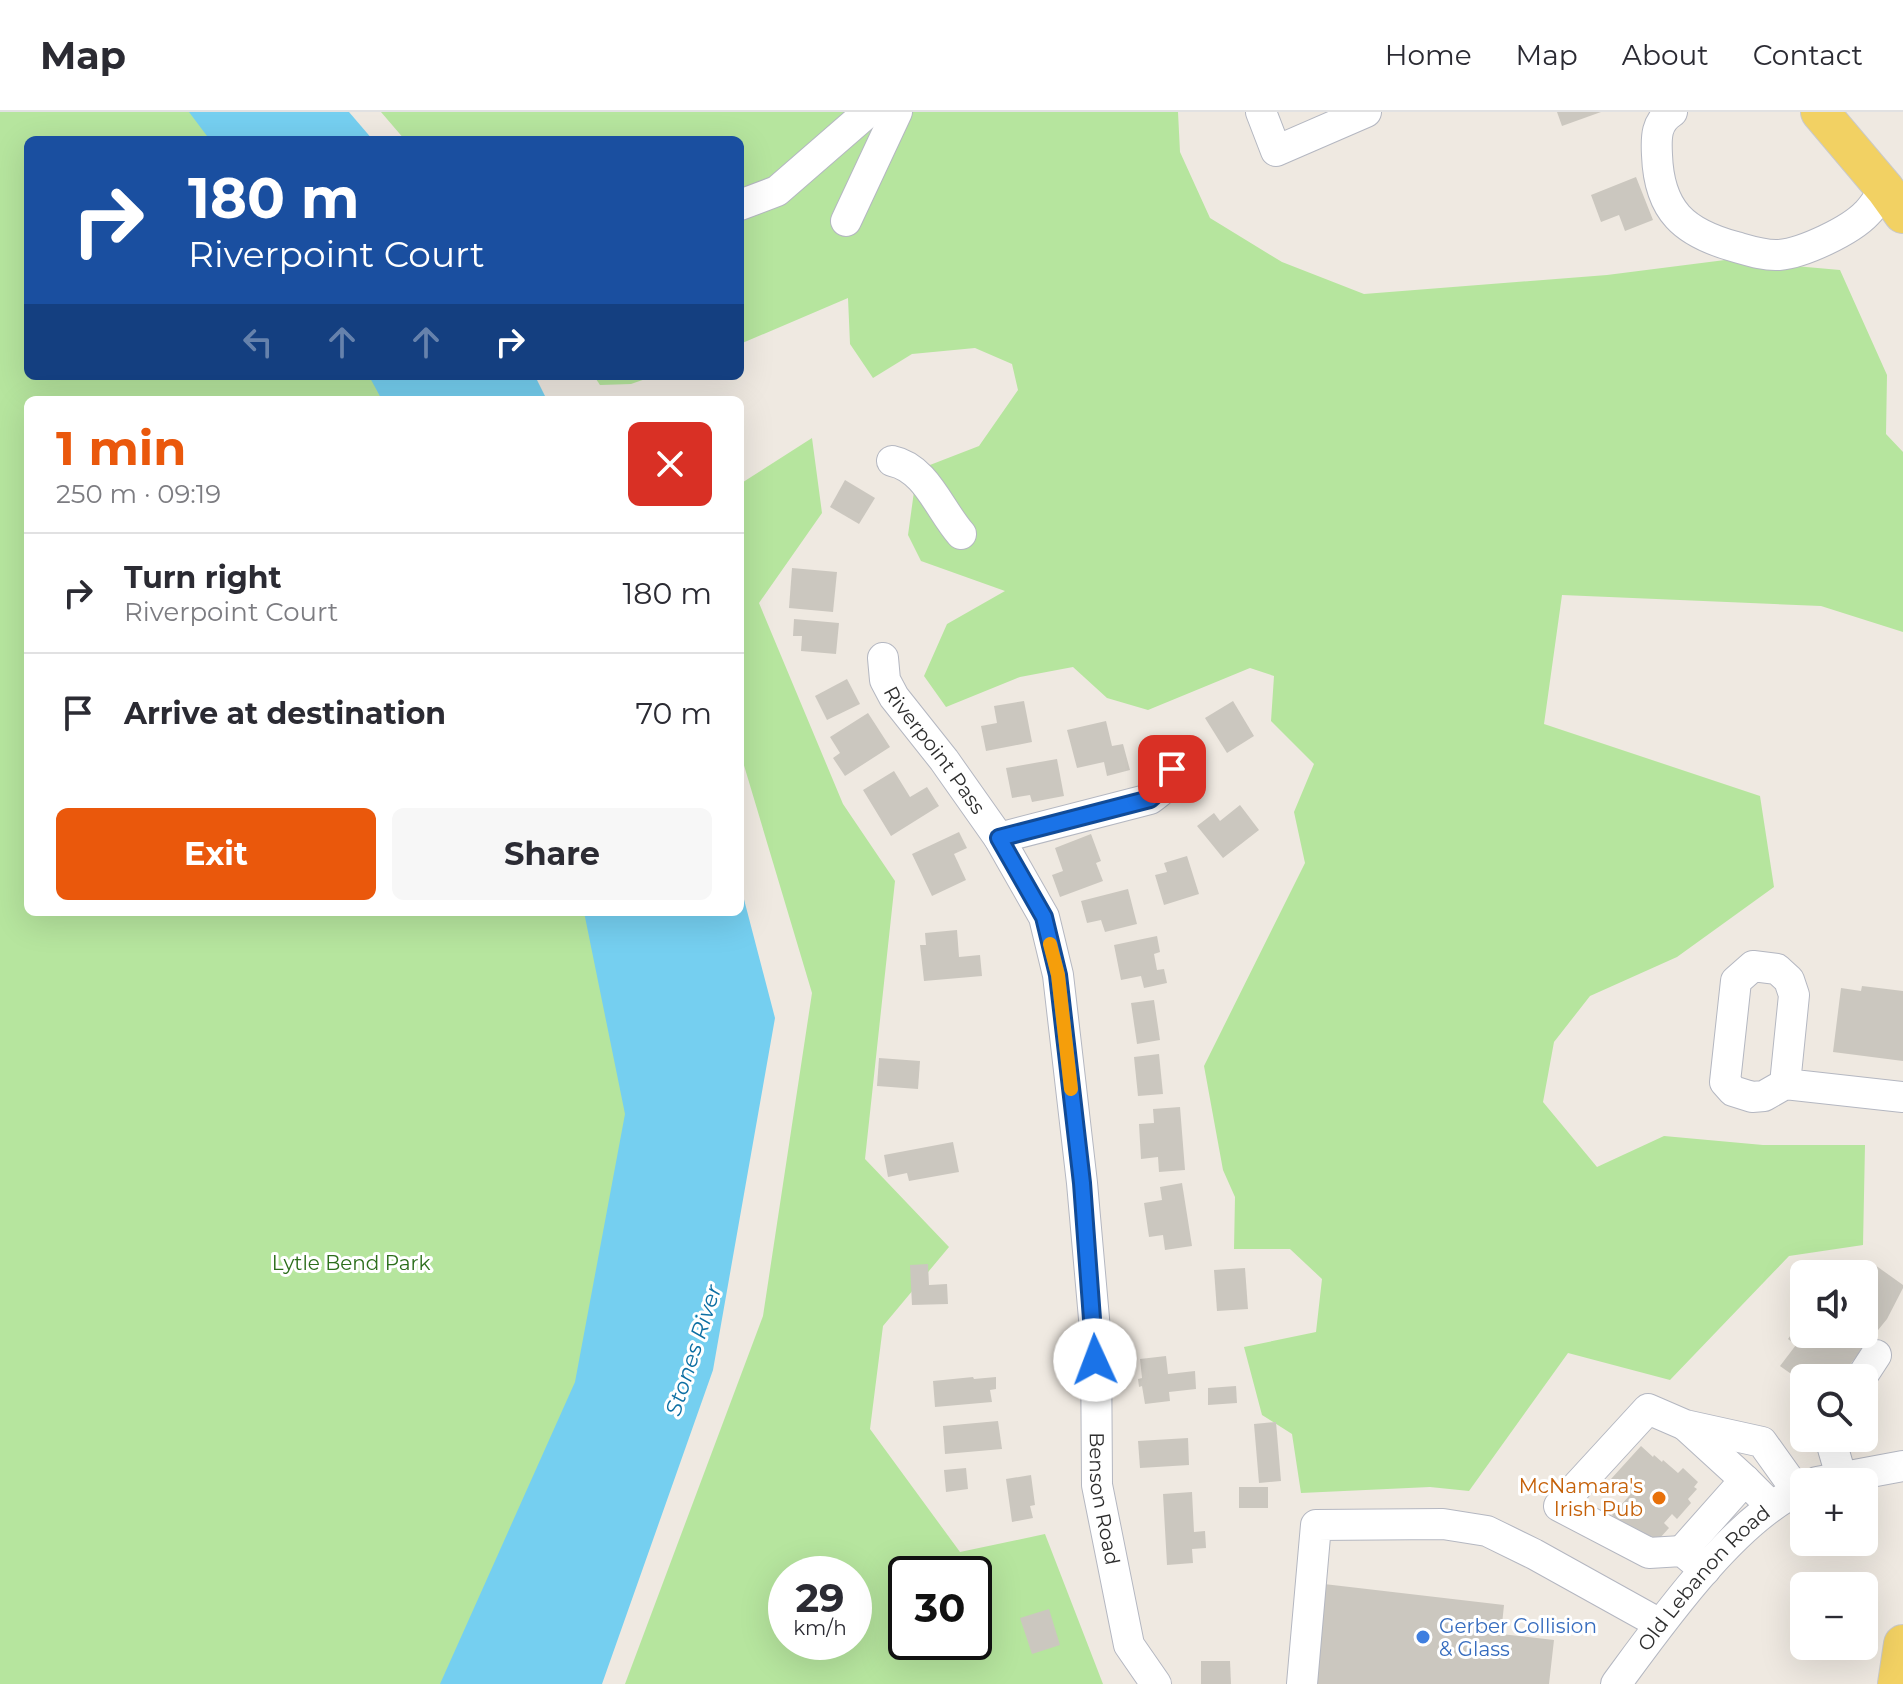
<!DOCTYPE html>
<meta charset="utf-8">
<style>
body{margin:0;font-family:Montserrat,sans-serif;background:#f7f7f7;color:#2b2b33;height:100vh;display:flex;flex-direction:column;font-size:30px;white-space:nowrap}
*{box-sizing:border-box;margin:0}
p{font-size:26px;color:#7c7c81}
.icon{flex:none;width:44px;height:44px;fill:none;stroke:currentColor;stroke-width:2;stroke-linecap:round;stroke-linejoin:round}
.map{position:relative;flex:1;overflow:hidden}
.side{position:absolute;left:24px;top:284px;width:720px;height:520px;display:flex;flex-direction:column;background:#fff;border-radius:12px;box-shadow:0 8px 32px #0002}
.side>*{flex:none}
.hud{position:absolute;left:24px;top:24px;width:720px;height:244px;border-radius:12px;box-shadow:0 8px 32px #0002;background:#1a4fa0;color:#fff;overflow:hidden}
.fabs{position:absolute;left:1790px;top:1148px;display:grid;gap:16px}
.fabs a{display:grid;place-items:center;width:88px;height:88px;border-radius:12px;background:#fff;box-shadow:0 8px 32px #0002;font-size:40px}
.speed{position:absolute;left:768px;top:1444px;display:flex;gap:16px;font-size:40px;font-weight:700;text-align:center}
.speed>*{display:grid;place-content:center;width:104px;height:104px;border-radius:50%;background:#fff;box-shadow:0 8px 32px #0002;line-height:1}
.speed small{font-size:20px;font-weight:400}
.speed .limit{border:4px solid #111;border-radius:12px;background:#fff;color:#111}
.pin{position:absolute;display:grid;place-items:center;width:68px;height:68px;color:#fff;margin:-34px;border-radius:16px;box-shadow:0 4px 12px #0006}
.me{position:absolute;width:88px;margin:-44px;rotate:358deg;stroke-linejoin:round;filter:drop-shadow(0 0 6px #0008)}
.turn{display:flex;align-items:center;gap:28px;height:168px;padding:0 32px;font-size:36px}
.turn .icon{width:104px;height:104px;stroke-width:2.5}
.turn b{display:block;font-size:56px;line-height:68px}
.lanes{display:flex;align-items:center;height:76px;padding:0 32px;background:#0003;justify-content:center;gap:40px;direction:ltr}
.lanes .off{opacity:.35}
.round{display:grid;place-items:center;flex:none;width:84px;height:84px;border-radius:12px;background:#f7f7f7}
.head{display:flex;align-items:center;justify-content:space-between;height:136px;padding:0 32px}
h1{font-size:48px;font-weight:700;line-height:60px;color:#ea580c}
.cta{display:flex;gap:16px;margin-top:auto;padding:16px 32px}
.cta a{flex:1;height:92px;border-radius:12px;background:#ea580c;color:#fff;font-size:32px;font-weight:700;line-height:92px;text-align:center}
.cta a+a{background:#f7f7f7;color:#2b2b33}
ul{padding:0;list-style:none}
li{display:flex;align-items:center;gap:24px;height:120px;padding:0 32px;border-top:2px solid #e1e1e2}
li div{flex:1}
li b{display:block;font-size:30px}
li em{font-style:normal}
header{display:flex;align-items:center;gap:48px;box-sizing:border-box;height:112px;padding:0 40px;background:#fff;border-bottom:2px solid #e1e1e2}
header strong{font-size:38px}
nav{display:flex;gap:44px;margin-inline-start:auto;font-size:28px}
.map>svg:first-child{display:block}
.green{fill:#b6e59e;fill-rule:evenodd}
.water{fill:#75cff0}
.building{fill:#cbc7bf}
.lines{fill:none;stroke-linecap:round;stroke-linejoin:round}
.minor-casing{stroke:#b4b7c1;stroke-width:32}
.major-casing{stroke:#c9c9c9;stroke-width:40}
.minor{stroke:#fff;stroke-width:30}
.major{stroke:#f2d163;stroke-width:38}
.route-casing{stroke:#114b97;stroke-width:20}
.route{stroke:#1a73e8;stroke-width:14}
.slow{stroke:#f59e0b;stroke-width:14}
.food-dot{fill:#e8710a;stroke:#fff;stroke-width:3}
.shop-dot{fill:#3f7fe0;stroke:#fff;stroke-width:3}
.labels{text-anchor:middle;stroke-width:6;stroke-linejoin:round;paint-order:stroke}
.street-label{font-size:20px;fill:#2e2e2e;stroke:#fff}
.park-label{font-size:20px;fill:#2c6e1b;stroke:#fff}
.food-label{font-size:20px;fill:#c56008;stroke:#fff;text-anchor:end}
.shop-label{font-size:20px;fill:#366cbe;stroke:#fff;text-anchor:start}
.water-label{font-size:22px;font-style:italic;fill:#0d6fa3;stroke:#fff}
</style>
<header>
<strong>Map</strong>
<nav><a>Home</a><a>Map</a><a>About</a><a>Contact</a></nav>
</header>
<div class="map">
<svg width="1903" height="1572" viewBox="0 0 1903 1572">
<rect width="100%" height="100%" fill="#efe9e1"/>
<!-- green -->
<g class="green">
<path d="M0 0H333L355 28H28V264H516L528 288H28V800H733L578 1572H0Z"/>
<path d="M381 0H1178L1180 40 1210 106 1282 150 1364 182 1607 163 1725 148 1840 158 1887 263 1886 322 1903 340V520L1821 494 1562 483 1544 612 1760 684 1774 775 1677 845 1590 884 1554 930 1543 990 1597 1055 1664 1024 1763 1033H1865L1863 1133 1789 1144 1670 1268 1568 1241 1469 1379 1430 1375 1301 1381 1292 1322 1262 1303 1244 1235 1316 1220 1322 1167 1290 1137H1234L1235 1085 1223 1058 1204 954 1305 751 1294 700 1314 652 1271 609 1274 564 1250 556 1148 598 1107 586 1073 555 1020 565 946 595 924 564 947 512 1005 479 921 449 908 423 917 358 979 334 1018 278 1012 252 975 236 912 242 873 266 850 232 848 186 740 232V28H405Z"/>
<path d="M594 264H654L631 272 600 273Z"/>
<path d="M812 326 822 401 759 491 843 692 895 769 865 1047 949 1135 883 1214 870 1317 960 1440 1045 1422 1103 1572H625L763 1204 812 881 740 640V372ZM786 1462H854V1530H786ZM906 1462H974V1530H906Z"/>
</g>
<!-- water -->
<g class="water">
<path d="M189 0H349L373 28H210Z"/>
<path d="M369 264H535L547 288H382Z"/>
<path d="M740 772 775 906 713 1258 602 1572H440L575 1270 625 1002 584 800H740Z"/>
</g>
<!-- building -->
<g class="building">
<path d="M1557 0H1601L1562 14Z"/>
<path d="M1636 65 1653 108 1625 119 1619 103 1601 110 1591 83Z"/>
<path d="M845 368 875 386 859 412 830 395Z"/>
<path d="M792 456 837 460 833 500 789 496Z"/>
<path d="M794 507 839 511 836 542 801 539 802 524H793Z"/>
<path d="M847 567 860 592 827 608 815 584Z"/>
<path d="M1024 589 1032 630 986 639 981 614 997 611 994 594Z"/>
<path d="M1233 589 1254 624 1227 641 1205 606Z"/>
<path d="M868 601 890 635 845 664 833 646 840 641 830 625Z"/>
<path d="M1106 609 1112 634 1123 632 1130 658 1107 664 1104 650 1077 656 1067 618Z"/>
<path d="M1057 647 1064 684 1032 690 1030 683 1012 686 1006 656Z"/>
<path d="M894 659 910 685 927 675 939 694 891 724 863 678Z"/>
<path d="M1240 693 1259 718 1223 746 1197 714 1214 701 1220 709Z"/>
<path d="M959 720 967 736 954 742 966 768 932 784 912 742Z"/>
<path d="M1091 722 1101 749 1096 751 1103 769 1060 785 1052 763 1063 759 1055 736Z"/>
<path d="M1187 744 1199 782 1164 793 1155 763 1167 760 1164 751Z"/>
<path d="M1128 777 1137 812 1105 820 1101 808 1087 811 1081 789Z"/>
<path d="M957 818 959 845 980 843 982 864 924 869 920 833H926L925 821Z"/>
<path d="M1157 824 1160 840 1154 842 1157 858 1164 857 1167 871 1144 876 1141 864 1121 868 1114 833Z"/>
<path d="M1862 874 1903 879V949L1833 940 1841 876 1861 879Z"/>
<path d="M1154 888 1160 928 1137 932 1131 891Z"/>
<path d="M1159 942 1163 982 1138 984 1134 945Z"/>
<path d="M879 946 920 949 918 977 877 974Z"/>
<path d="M1180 995 1185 1058 1159 1060 1158 1045 1141 1047 1139 1012 1154 1011 1153 997Z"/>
<path d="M953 1030 959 1060 909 1069 907 1061 888 1065 884 1043Z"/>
<path d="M1182 1071 1192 1134 1165 1138 1163 1123 1149 1125 1144 1091 1162 1088 1160 1075Z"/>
<path d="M1868 1148 1903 1173V1176L1887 1207 1839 1266H1804V1271L1780 1254 1796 1233 1788 1227 1804 1204V1222H1864V1162H1858Z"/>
<path d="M928 1152 929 1173 947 1172 948 1192 912 1193 910 1153Z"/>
<path d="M1245 1156 1248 1197 1217 1199 1214 1158Z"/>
<path d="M1166 1244 1168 1262 1195 1259 1196 1277 1169 1280 1170 1289 1145 1292 1142 1274 1139 1275 1138 1267 1142 1266 1140 1247Z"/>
<path d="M973 1265 974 1267 996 1265V1277L990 1278 992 1290 935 1295 933 1269Z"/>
<path d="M1236 1274 1237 1291 1208 1293V1276Z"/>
<path d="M998 1309 1002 1337 945 1342 943 1314Z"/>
<path d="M1276 1310 1281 1369 1259 1371 1254 1312Z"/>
<path d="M1188 1326 1189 1353 1140 1356 1138 1329Z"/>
<path d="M1641 1334 1653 1345 1654 1343 1662 1350 1663 1348 1678 1361 1683 1356 1698 1370 1694 1375 1697 1377 1688 1387 1691 1391 1677 1407 1672 1402 1664 1411 1669 1416 1649 1438 1612 1403 1629 1384 1611 1367Z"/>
<path d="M966 1356 968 1377 946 1380 944 1358Z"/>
<path d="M1031 1363 1035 1393 1030 1394 1033 1406 1012 1410 1006 1367Z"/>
<rect x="1239" y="1375" width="29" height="21"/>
<path d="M1192 1380 1194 1420 1205 1419 1206 1436 1192 1437 1193 1451 1167 1453 1163 1382Z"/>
<path d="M1324 1472 1504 1493 1501 1522 1554 1528 1549 1572H1313Z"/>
<path d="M1049 1497 1060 1533 1032 1542 1020 1506Z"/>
<path d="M1201 1549H1230L1231 1572H1201Z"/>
</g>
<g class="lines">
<!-- minor casing -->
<g class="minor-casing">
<g id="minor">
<path d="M1261 0 1276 39 1366 0"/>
<path d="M1672 0C1656 10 1656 25 1657 43 1659 99 1684 121 1736 135 1750 139 1765 144 1779 143 1803 141 1850 119 1867 101 1874 94 1879 85 1885 77"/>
<path d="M740 93 777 79 868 0"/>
<path d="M846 109 897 0"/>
<path d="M892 349C926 356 939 397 961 422"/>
<path id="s1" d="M883 546 885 568 894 585 944 648 999 726 1044 805 1058 863 1082 1071 1096 1229 1097 1373 1129 1533 1156 1572"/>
<path d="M999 726 1150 687C1169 673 1176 667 1167 644"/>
<path d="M1785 972 1794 883 1789 868 1777 857 1753 854 1736 869 1725 970 1733 979 1752 985 1764 984 1785 972 1903 985"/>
<path d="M1861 1266 1876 1243"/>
<path d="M1687 1315 1745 1368"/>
<path d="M1830 1326 1841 1364"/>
<path d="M1817 1370 1903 1354"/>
<path d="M1682 1439 1745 1368 1771 1394"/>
<path d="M1705 1458 1682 1439 1649 1441 1559 1394 1648 1297 1685 1313 1762 1330 1797 1379"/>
<path d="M1302 1572 1316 1413 1443 1412 1487 1419 1534 1442 1660 1512"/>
<path id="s2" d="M1616 1572C1660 1512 1736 1404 1804 1376"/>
</g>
</g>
<!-- major casing -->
<g class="major-casing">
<g id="major">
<path d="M1820 0 1885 77 1903 102"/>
<path d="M1897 1572 1903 1532"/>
</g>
</g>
<!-- minor -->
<use href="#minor" class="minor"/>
<!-- major -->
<use href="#major" class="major"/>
</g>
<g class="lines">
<!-- route casing -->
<g class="route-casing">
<path id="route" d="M1095 1248 1082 1071 1058 863 1044 805 999 726 1150 687 1168 671 1172 657"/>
</g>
<!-- route -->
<use href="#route" class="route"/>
<!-- slow -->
<path class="slow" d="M1050 832 1058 863 1071 977"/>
</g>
<!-- markers -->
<circle class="food-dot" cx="1659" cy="1386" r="8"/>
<circle class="shop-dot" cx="1423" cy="1525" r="8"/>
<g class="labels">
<!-- street labels -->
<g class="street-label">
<text dy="7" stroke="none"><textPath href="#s1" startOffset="108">Riverpoint Pass</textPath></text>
<text dy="7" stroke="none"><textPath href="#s1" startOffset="894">Benson Road</textPath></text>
<text dy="7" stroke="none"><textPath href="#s2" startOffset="138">Old Lebanon Road</textPath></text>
</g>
<!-- park labels -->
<g class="park-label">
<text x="351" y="1158">Lytle Bend Park</text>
</g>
<!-- food labels -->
<g class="food-label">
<text x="1643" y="1381">McNamara's<tspan x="1643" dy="23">Irish Pub</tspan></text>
</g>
<!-- shop labels -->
<g class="shop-label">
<text x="1439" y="1521">Gerber Collision<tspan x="1439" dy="23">&amp; Glass</tspan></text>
</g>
<!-- water labels -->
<g class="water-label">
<text transform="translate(693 1238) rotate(-72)" y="8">Stones River</text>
</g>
</g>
</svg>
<div class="fabs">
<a><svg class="icon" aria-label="sound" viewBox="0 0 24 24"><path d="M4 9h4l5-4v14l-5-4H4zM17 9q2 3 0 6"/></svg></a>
<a><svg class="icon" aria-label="search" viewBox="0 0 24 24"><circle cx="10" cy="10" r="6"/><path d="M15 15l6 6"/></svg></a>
<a>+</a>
<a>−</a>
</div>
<div class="speed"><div>29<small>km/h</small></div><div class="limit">30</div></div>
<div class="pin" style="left:1172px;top:657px;background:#d93025"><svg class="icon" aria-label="arrive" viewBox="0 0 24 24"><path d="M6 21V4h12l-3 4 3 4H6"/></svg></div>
<svg class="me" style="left:1095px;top:1248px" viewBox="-20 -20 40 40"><circle r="19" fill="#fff"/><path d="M0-13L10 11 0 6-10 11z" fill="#1a73e8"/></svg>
<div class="hud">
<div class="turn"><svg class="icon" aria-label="right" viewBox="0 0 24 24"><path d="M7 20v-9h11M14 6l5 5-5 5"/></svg><div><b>180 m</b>Riverpoint Court</div></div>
<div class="lanes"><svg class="icon off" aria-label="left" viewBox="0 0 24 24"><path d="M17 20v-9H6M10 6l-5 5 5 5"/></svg><svg class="icon off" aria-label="ahead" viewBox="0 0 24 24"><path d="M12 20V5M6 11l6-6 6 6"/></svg><svg class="icon off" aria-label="ahead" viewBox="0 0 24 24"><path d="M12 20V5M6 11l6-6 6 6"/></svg><svg class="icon" aria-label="right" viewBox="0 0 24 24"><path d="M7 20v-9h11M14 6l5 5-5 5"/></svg></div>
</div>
<section class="side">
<div class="head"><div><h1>1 min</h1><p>250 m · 09:19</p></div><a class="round" style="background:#d93025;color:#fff"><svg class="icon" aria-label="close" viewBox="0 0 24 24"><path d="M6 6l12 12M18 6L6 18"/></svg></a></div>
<ul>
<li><svg class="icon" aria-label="right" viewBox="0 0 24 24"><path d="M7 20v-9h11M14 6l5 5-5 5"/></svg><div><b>Turn right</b><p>Riverpoint Court</p></div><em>180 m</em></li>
<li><svg class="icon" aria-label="arrive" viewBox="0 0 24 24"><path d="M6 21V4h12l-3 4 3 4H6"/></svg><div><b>Arrive at destination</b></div><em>70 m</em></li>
</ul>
<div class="cta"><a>Exit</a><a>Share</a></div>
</section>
</div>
